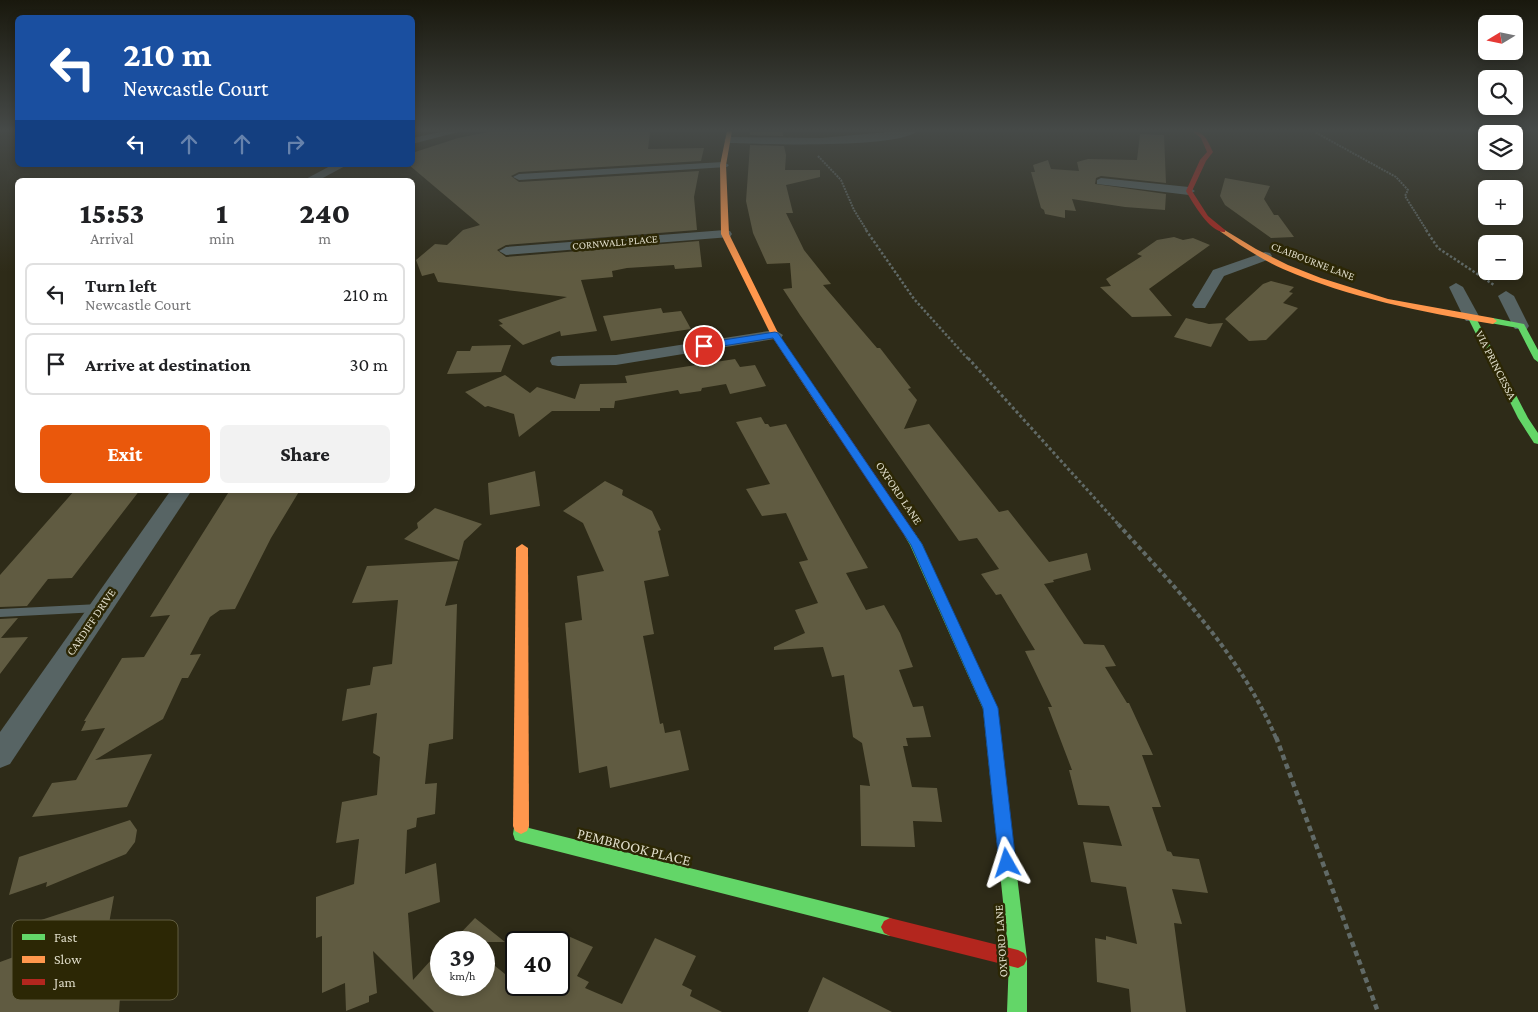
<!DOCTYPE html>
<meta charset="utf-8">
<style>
body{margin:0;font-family:"Crimson Pro",serif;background:#f2f2f2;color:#202124;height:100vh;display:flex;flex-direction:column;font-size:19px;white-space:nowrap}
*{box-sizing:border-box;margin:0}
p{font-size:16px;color:#757577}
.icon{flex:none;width:28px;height:28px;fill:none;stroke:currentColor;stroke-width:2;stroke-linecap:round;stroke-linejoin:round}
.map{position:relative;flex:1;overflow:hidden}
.panel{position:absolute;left:15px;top:178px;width:400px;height:315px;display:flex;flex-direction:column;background:#fff;border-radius:8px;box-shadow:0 2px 8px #0003}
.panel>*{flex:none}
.guide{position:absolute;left:15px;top:15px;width:400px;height:152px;border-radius:8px;box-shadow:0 2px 8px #0003;background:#1a4fa0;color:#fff;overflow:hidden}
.needle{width:32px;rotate:260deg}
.tools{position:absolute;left:1478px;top:15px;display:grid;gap:10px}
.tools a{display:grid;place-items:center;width:45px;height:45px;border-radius:8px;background:#fff;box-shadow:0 2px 8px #0003;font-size:25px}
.speed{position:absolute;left:430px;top:931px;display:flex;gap:10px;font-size:25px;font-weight:700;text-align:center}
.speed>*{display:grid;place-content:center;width:65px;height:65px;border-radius:50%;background:#fff;box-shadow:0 2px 8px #0003;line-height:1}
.speed small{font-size:12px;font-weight:400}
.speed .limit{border:2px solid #111;border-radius:8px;background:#fff;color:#111}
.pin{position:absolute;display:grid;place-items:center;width:42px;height:42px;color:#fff;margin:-21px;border:2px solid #fff;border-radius:50%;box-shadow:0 1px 5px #0007}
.me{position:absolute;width:55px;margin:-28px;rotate:354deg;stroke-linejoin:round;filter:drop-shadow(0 0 4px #0008)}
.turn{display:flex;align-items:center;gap:18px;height:105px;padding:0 25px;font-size:22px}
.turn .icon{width:65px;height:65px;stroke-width:2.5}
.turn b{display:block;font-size:35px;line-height:42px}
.lanes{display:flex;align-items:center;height:48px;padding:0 25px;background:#0003;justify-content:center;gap:25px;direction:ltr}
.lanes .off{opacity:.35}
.eta{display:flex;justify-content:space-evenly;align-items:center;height:85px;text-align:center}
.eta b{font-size:30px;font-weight:800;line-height:35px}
.button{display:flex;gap:10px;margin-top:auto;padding:10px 25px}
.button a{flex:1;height:58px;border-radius:8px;background:#ea580c;color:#fff;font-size:20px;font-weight:800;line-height:58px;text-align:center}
.button a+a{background:#f2f2f2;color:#202124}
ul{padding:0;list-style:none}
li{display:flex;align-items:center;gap:15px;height:62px;margin:0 10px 8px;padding:0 15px;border:2px solid #e0e0e0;border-radius:8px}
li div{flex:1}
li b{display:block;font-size:19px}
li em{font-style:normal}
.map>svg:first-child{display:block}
.building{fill:#605b41}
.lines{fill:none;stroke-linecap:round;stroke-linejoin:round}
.path-far4{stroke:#616a67;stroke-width:2;stroke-dasharray:2 1;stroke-linecap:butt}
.path-far3{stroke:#616a67;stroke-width:2.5;stroke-dasharray:2.5 2;stroke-linecap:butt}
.path-far2{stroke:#616a67;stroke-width:3;stroke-dasharray:3 2.5;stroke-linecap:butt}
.path-far1{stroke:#616a67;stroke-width:4;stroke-dasharray:4.5 3;stroke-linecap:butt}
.path{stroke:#616a67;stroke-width:4.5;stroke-dasharray:5.5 4;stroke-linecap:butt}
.lane{fill:#576464;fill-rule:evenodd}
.street{fill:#576464;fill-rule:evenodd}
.fast{fill:#63d668;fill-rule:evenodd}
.slow{fill:#ff974d;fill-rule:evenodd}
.jam{fill:#b3261e;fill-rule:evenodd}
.route{fill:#1a73e8;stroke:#114b97}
.labels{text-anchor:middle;stroke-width:5;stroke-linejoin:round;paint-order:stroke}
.far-street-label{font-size:11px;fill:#dedbc8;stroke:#2c2705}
.street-label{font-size:12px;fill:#dedbc8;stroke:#2c2705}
.near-street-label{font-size:15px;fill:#dedbc8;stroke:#2c2705}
.key{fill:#2c2705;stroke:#615d40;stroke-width:1}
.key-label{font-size:14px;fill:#dedbc8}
</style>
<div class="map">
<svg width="1538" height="1012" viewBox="0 0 1538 1012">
<rect width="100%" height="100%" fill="#2e2b18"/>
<!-- building -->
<g class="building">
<path d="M493 131H650L648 149 704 148 701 161 519 172 511 176 519 182 699 171 694 197 697 230 506 245 497 250 506 257 699 241 702 267 675 269 674 265 627 268 612 271 613 277 581 280 597 331 561 336 560 331 523 345 499 325 503 324 498 320 567 297 438 282 434 273 422 276 416 260 435 244 447 245 463 230 480 225 409 165H412V153L458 138Z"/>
<path d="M750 131H783V136L750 135Z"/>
<path d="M1140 134 1164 135 1166 183 1101 176 1096 178 1095 184 1166 194 1165 210 1125 207 1072 199 1076 211 1065 210V218L1045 214 1044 210 1041 208 1031 172H1035L1033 165 1048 160 1051 169 1079 171 1077 162 1088 159 1137 160Z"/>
<path d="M750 145 784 146 786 155 785 170H820V177L786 185 793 213H786L804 250 831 284 823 285 877 348H880L911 388 908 389 917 400 904 429 929 424 999 512 1008 510 1049 562 1087 553 1091 570 1053 580 1054 582 1044 584 1084 644 1104 645 1116 666 1105 667 1127 703H1129L1153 755H1142L1161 807H1152L1167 851 1171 852 1173 856 1199 859 1208 893 1172 889 1182 924 1174 923 1186 1012H1131L1129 989 1097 982 1095 938 1106 940V936L1137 944 1126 887 1091 882 1083 842 1122 846 1109 806 1078 805 1069 770H1072L1048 707H1052L1025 651 1035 650 1001 594 996 595 981 574 999 569 977 538 959 541 800 315 783 289 792 288 790 263 767 264 753 233 746 201Z"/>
<path d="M1225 178 1270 186 1264 199 1274 215H1278L1294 237 1271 238 1225 205 1220 196Z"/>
<path d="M1174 237 1183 240 1193 238 1210 245 1149 289 1172 316 1132 317 1100 287 1111 286 1106 279 1142 256 1137 254 1157 240Z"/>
<path d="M1271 281 1294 287 1289 292 1293 293 1283 303 1298 308 1266 340 1249 341 1225 319 1263 284Z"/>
<path d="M661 308 663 313 681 311 691 329 611 341 603 316Z"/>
<path d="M1186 318 1209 324 1223 323 1211 347 1174 337Z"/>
<path d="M511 345 501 372 447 374 457 351H470L472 346Z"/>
<path d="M735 359 740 367 755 365 766 386 730 394 726 384 702 388 701 391 680 394 678 390 615 401 614 408H600V411H552L519 437 514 414 488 406 485 407 465 392 505 375 530 393 537 387 575 399 580 384 627 383 625 376Z"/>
<path d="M761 417 765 424H768L770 427 786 424 868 568 846 573 866 610 884 605 900 633 913 667 899 670 913 707 923 706 931 737 906 738 908 746H903L912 787 937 788 942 822 913 821 915 847 861 846 860 785 870 786 862 743 853 737 844 675 832 677 823 647 774 650V647L805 633 795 610 818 603 799 562 808 560 786 513 762 516 746 489 770 484 736 422Z"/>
<path d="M535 471 540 506 490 515 488 483Z"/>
<path d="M605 481 623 490 622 495 652 511 661 530 658 531 669 576 644 581 654 634 643 636 660 724 663 723 665 733 680 730 689 770 610 788 607 766 579 773 565 623 582 620 577 576 604 571 583 523 563 511Z"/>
<path d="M75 490H140L72 578 48 579 27 606 0 607V575Z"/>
<path d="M230 490H300L271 538 235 609 220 610 210 617 190 655 201 654 188 678H182L163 719 95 760 152 754 127 807 32 817 52 783 76 780 105 728 81 731 86 721H84L122 658 144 657 170 615 150 617Z"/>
<path d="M435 508 482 524 464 541 459 560 404 539 418 528 417 523Z"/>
<path d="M458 561 445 606 457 604 453 739 429 744 425 784 437 783 435 814 417 818 416 827 407 830 405 874 436 863 440 902 408 913 413 980 441 949V985H484V957L505 974V985H559V932L593 947 577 976 589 982 585 988 622 1004 655 938 696 956 682 985 692 990 690 996 722 1012H434L373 951 377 993 369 996V1002L346 1011 345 983 322 993V936L316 938V897L354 884 359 839 336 843 342 802 377 795 380 757 373 753 377 713 342 721 347 689 370 685 373 667 392 664 398 600 352 603 367 566Z"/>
<path d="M18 618 1 638 28 637 0 674V619Z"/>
<path d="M130 820 137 830 135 842 126 854 46 887 47 882 9 895 19 857Z"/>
<path d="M114 896 104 951 109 949 102 992 121 983 119 1012H0V962L30 951 38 921Z"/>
<path d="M475 918 505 942H452Z"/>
<path d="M823 977 892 1012H808Z"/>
</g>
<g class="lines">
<!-- path-far4 -->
<g class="path-far4">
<path d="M1313 131 1396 177 1408 190 1405 196 1427 231"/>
<path d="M818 156 841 180 854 210 867 231"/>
</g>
<!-- path-far3 -->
<g class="path-far3">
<path d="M866 230 914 299 969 360"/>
<path d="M1426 230 1438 248 1494 285"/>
</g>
<!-- path-far2 -->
<path class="path-far2" d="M968 358 1119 525"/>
<!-- path-far1 -->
<path class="path-far1" d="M1118 524C1178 591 1240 654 1276 738"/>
<!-- path -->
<path class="path" d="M1276 737 1378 1012"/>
<!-- lane -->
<path class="lane" d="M99 604 103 605 105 608 103 611 99 612 0 617V609Z"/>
<!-- street -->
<g class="street">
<path d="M445 131H462L412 144V138Z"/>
<path d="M899 131H917C898 149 761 144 729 143L724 140 729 137 821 138Z"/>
<path d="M723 162 729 165 727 167 519 180 513 177 519 174Z"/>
<path d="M332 165H347L319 180H304Z"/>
<path d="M1101 178 1189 187 1195 191 1189 195 1097 184V180Z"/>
<path d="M725 230 730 231 732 234 730 237 506 255 499 251 506 247Z"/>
<path d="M1265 252 1270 253 1272 256 1270 259 1224 276 1205 308H1195L1192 305 1213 270Z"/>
<path d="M1456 283 1463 287 1480 318 1478 321H1466L1464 318 1449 287Z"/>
<path d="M1506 291 1514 296 1529 326 1527 329H1515L1513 326 1498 296Z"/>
<path d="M775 330 783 335 781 338 616 365 558 366 552 365 550 361 552 357 558 356 616 355Z"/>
<path d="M171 490H192L10 764 0 768V732Z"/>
</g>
<!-- fast -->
<g class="fast">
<path d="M1469 316H1475L1476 318 1528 418 1538 433V444L1534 443 1518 418 1468 318Z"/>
<path d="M1493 318 1524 324 1538 350V362L1534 359 1518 328 1490 323 1489 321Z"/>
<path d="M910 531 914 532 922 544 997 709 1027 959V1012H1007L1009 959 983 709 910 545 904 535Z"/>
<path d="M521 818 527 821 529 828 890 918 896 921 899 927 896 933 890 936 521 842 515 840 513 834 515 821Z"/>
</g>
<!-- slow -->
<g class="slow">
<path d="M727 131H732L726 165 729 234 779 335 840 424 839 426H831L771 335 721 234 720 165Z"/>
<path d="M1223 229 1256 249 1288 265 1321 278 1388 299 1493 318 1497 321 1493 324C1422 312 1350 298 1283 269 1261 259 1241 246 1221 232L1220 231Z"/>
<path d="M522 544 528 548 529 826 527 831 521 834 515 831 513 826 516 548Z"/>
</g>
<!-- jam -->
<g class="jam">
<path d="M1192 131C1205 131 1208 142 1213 152L1206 161 1192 191 1208 216 1225 230V232C1210 233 1193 203 1186 191L1200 160 1207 152 1201 138Z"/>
<path d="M835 421 839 422 914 532 916 535 914 538H906L830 424Z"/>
<path d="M890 918 1018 950 1024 953 1027 959 1024 965 1018 968 890 936 884 933 881 927 884 921Z"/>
</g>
</g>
<!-- sky -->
<linearGradient id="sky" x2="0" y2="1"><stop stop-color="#19180d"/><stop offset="0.48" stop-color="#464a48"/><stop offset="1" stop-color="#464a48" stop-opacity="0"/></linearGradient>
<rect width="1538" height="272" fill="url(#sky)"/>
<!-- route -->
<path class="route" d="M775 332 778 333 922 544 998 708 1016 863 1013 869 1007 871 1001 869 999 863 983 708 911 545 773 338 704 349 700 346 704 343Z"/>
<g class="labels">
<!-- far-street labels -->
<g class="far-street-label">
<text transform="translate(615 242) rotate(-5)" y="4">CORNWALL PLACE</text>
<text transform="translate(1313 261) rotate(21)" y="4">CLAIBOURNE LANE</text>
</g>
<!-- street labels -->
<g class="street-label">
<text transform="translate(1496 365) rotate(63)" y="4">VIA PRINCESSA</text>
<text transform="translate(899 493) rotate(56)" y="4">OXFORD LANE</text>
<text transform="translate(91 622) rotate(-56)" y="4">CARDIFF DRIVE</text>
<text transform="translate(1001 941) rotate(-94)" y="4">OXFORD LANE</text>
</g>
<!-- near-street labels -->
<g class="near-street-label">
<text transform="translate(634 847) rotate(14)" y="5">PEMBROOK PLACE</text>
</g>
</g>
<!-- legend -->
<rect x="12" y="920" width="166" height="80" rx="8" class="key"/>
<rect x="22" y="934" width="23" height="6" fill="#63d668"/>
<rect x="22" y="956" width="23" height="7" fill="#ff974d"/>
<rect x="22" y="979" width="23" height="6" fill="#b3261e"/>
<g class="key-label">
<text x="54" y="942">Fast</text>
<text x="54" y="964">Slow</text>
<text x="54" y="987">Jam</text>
</g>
</svg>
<div class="tools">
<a><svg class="needle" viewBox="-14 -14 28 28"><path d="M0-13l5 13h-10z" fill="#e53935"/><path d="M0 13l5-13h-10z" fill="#757577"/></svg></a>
<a><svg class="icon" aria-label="search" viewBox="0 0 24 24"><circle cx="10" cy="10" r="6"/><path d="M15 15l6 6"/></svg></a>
<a><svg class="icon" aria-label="layers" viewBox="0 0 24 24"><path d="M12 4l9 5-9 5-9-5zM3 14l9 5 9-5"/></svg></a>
<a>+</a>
<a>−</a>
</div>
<div class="speed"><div>39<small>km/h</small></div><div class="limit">40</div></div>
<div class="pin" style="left:704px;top:346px;background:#d93025"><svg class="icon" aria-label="arrive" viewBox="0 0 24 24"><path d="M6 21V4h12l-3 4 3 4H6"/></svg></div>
<svg class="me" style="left:1007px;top:863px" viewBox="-20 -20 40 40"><path d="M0-17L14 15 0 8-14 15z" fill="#1a73e8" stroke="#fff" stroke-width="4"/></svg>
<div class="guide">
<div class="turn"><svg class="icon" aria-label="left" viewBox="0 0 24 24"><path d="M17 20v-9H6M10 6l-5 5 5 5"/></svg><div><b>210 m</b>Newcastle Court</div></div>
<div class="lanes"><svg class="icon" aria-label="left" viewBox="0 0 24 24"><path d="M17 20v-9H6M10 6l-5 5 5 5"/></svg><svg class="icon off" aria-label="ahead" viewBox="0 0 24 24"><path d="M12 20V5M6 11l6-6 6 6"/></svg><svg class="icon off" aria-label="ahead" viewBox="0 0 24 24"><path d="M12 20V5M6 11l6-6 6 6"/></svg><svg class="icon off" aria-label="right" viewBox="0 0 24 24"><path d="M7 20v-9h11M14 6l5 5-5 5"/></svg></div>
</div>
<section class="panel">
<div class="eta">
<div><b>15:53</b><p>Arrival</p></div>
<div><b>1</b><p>min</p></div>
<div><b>240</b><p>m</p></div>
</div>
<ul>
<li><svg class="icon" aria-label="left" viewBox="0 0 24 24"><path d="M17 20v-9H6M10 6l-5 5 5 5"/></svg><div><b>Turn left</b><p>Newcastle Court</p></div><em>210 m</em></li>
<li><svg class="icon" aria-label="arrive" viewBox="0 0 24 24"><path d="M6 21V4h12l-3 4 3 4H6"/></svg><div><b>Arrive at destination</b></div><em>30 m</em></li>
</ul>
<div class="button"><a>Exit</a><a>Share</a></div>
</section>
</div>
